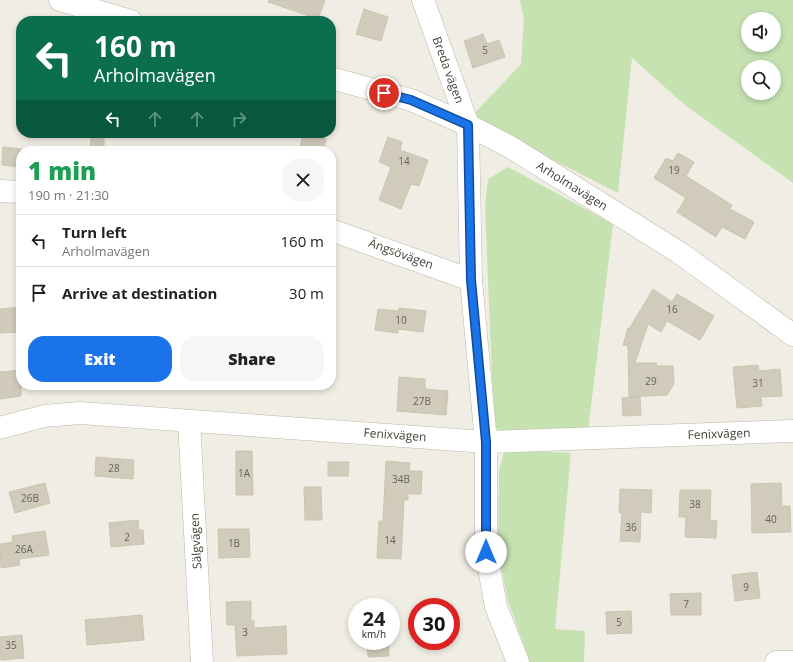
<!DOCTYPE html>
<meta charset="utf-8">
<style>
body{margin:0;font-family:"Open Sans",sans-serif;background:#f6f6f6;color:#222;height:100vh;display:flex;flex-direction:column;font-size:15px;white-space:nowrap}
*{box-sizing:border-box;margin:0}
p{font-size:13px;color:#767676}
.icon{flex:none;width:22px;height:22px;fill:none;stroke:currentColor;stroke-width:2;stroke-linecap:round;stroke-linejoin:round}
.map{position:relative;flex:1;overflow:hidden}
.side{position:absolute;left:16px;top:146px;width:320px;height:244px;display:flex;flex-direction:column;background:#fff;border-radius:16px;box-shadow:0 2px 6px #0003}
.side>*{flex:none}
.hud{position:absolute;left:16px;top:16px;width:320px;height:122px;border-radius:16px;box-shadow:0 2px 6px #0003;background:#0b6e4f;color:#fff;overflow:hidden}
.controls{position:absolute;left:741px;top:12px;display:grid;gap:8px}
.controls a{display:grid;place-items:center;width:40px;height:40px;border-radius:50%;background:#fff;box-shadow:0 2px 6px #0003;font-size:20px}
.speed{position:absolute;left:348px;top:598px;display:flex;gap:8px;font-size:20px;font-weight:700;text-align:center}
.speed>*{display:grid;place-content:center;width:52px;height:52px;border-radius:50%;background:#fff;box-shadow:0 2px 6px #0003;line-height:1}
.speed small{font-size:10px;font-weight:400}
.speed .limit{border:6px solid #d22;background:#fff;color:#111}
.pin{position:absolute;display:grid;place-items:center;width:34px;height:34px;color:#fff;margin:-17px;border:2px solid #fff;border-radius:50%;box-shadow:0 1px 4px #0007}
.me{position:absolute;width:44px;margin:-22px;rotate:0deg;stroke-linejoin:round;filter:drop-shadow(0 0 3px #0008)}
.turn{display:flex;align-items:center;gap:14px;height:84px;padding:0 12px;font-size:18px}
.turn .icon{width:52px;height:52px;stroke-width:2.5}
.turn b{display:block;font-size:28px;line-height:34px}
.lanes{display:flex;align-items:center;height:38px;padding:0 12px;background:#0003;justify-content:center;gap:20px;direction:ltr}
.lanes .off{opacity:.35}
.round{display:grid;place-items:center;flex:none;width:42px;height:42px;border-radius:16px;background:#f6f6f6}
.headline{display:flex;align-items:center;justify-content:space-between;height:68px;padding:0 12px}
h1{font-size:24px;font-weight:800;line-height:30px;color:#1e9e55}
.primary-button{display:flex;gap:8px;margin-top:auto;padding:8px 12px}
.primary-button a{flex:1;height:46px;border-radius:16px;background:#1a73e8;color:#fff;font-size:16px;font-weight:800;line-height:46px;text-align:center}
.primary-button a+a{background:#f6f6f6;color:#222}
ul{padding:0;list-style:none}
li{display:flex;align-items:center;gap:12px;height:52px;padding:0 12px;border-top:1px solid #e0e0e0}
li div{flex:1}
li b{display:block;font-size:15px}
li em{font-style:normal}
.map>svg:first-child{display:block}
.green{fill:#c5e2b0;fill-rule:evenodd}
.building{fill:#d1cbbb;stroke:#cbc4af}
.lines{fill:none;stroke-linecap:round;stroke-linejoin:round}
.minor-casing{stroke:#bbb7a8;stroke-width:23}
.minor{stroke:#fff;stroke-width:22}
.route-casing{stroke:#114b97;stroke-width:10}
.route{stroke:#1a73e8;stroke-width:7}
.labels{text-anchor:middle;stroke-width:3.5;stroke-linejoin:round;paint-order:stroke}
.number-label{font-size:10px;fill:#666256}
.street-label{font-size:12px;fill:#423f35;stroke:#fff}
</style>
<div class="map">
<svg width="793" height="662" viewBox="0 0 793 662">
<rect width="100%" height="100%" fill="#f0eee4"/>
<!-- green -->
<g class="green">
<path d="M520 0H793V183L685 105 632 58 618 193 514 140 472 116 521 64 524 20ZM748 19H774V45H748ZM748 67H774V93H748Z"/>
<path d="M508 167 613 224 588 432 506 435 494 426 485 207 488 179Z"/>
<path d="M519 450 571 453 555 629 585 631 584 662H530L507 598 498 547 499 471 504 452Z"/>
</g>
<!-- building -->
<g class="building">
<path d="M269 0H325L318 19 268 2Z"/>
<path d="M364 9 388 17 381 41 356 34Z"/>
<path d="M483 34 487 44 499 40 505 57 473 68 464 41Z"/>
<path d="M303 134 326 139 323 151H299Z"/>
<path d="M91 135 104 136V151H90Z"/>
<path d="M388 137 402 142 400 150 428 160 419 186 411 184 401 209 379 200 391 167 379 162Z"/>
<path d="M3 147 21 149V167L2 165Z"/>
<path d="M678 153 694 162 686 176 732 205 730 209 754 222 745 239 722 227 716 237 677 212 686 198 654 178 666 158 673 161Z"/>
<path d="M653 289 672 302 677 294 714 316 700 340 667 321 661 332 648 324 635 363H656L657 366H673L674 384 667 395 629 397 628 346 623 345 628 328 629 329Z"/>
<path d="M21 307V332L0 333V309Z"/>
<path d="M399 308 426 311 423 332 398 329V333L375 330 378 309 399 311Z"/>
<path d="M758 365 759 371 780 369 782 396 761 397 762 406 737 408 733 367Z"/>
<path d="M21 370V396L0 399V372Z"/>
<path d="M399 377 425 379V389L448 391 446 415 397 411Z"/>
<path d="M640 397 641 415 623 416 622 398Z"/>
<path d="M236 451H252L253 495H236Z"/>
<path d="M96 457 134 460 133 479 95 476Z"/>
<path d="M386 461 410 463 409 471H422L421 494H408V500H404L401 559 377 558 379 521H383Z"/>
<path d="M328 462H349L348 476H328Z"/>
<path d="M45 483 50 503 15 513 9 492Z"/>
<path d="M781 483 782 506H790L791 532 752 533 751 484Z"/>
<path d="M304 487H321L322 520H305Z"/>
<path d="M620 489 652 490 651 513 641 512 640 542 620 541 622 513H619Z"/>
<path d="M680 490H711L710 520 717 521 716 538 685 537 686 517H679Z"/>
<path d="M138 520 139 530H143L144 544 111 547 109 523Z"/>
<path d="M218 529H249L250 557 219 558Z"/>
<path d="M45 531 49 555 19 559 20 565 1 568 0 544 13 542 12 536Z"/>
<path d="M757 572 760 598 735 601 732 575Z"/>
<path d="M701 593V615H671L670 594Z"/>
<path d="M251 601V621H254V628L286 626 287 654 237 656 235 625H227L226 602Z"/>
<path d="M631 611 632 633 607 634 606 612Z"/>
<path d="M142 615 144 640 87 645 85 620Z"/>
<path d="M22 635 24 658 1 660 0 637Z"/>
<path d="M367 641H388L389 656 368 657Z"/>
</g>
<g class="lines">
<!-- minor casing -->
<g class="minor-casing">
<g id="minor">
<path d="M60 0 131 21"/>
<path d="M423 0 468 125 471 280 486 442V551L496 607 518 662"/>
<path d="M331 78 411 100 468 125 512 148 680 253 793 335"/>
<path d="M0 191 21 192"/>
<path d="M331 230 471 280"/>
<path d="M189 421 202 662"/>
<path d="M0 428 44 416 80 413 486 442 793 431"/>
<path d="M776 662H793"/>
</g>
</g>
<!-- minor -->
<use href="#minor" class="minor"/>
</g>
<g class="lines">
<!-- route casing -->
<g class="route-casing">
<path id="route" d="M384 93 411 100 468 125 471 280 486 442V552"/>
</g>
<!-- route -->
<use href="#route" class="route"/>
</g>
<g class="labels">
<!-- number labels -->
<g class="number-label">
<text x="485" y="54">5</text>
<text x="404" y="165">14</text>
<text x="674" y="174">19</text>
<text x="672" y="313">16</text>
<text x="401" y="324">10</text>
<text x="651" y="385">29</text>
<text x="758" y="387">31</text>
<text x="422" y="405">27B</text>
<text x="114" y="472">28</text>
<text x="244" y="477">1A</text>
<text x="401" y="483">34B</text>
<text x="30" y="502">26B</text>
<text x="695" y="508">38</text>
<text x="771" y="523">40</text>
<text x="631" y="531">36</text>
<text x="127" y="541">2</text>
<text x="390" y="544">14</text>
<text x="234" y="547">1B</text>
<text x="24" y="553">26A</text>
<text x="746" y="591">9</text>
<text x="686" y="608">7</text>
<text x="619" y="626">5</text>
<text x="245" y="636">3</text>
<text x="11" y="649">35</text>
</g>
<!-- street labels -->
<g class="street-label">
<text transform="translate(448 70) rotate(70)" y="4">Breda vägen</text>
<text transform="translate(572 186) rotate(32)" y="4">Arholmavägen</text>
<text transform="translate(401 254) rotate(20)" y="4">Ängsövägen</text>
<text transform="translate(719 434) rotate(-2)" y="4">Fenixvägen</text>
<text transform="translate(395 435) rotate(4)" y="4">Fenixvägen</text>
<text transform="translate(196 541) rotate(-93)" y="4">Sälgvägen</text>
</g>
</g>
</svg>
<div class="controls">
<a><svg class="icon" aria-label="sound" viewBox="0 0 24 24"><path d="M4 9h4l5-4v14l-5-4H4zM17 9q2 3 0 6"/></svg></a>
<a><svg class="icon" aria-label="search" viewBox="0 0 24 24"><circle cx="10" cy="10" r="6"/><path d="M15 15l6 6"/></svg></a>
</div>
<div class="speed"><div>24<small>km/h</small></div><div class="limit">30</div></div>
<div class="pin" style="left:384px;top:93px;background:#d93025"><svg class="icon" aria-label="arrive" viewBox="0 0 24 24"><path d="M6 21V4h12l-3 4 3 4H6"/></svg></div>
<svg class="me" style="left:486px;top:552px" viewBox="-20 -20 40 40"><circle r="19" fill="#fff"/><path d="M0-13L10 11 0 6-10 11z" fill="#1a73e8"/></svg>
<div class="hud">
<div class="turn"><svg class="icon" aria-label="left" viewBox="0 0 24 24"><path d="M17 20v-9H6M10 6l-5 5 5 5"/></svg><div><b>160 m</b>Arholmavägen</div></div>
<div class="lanes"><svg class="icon" aria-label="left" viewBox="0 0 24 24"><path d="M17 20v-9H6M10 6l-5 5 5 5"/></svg><svg class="icon off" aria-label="ahead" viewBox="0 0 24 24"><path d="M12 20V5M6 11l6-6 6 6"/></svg><svg class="icon off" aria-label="ahead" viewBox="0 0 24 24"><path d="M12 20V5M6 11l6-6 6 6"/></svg><svg class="icon off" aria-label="right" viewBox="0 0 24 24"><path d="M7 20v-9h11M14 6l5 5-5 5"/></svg></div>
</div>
<section class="side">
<div class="headline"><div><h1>1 min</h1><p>190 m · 21:30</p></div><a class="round"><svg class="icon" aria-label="close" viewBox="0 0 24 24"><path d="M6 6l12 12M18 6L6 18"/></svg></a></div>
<ul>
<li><svg class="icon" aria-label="left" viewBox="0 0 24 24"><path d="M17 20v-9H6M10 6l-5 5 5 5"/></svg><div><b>Turn left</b><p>Arholmavägen</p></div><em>160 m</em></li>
<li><svg class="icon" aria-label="arrive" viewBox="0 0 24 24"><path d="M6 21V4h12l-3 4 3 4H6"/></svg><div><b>Arrive at destination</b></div><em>30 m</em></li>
</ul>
<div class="primary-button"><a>Exit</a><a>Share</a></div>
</section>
</div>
